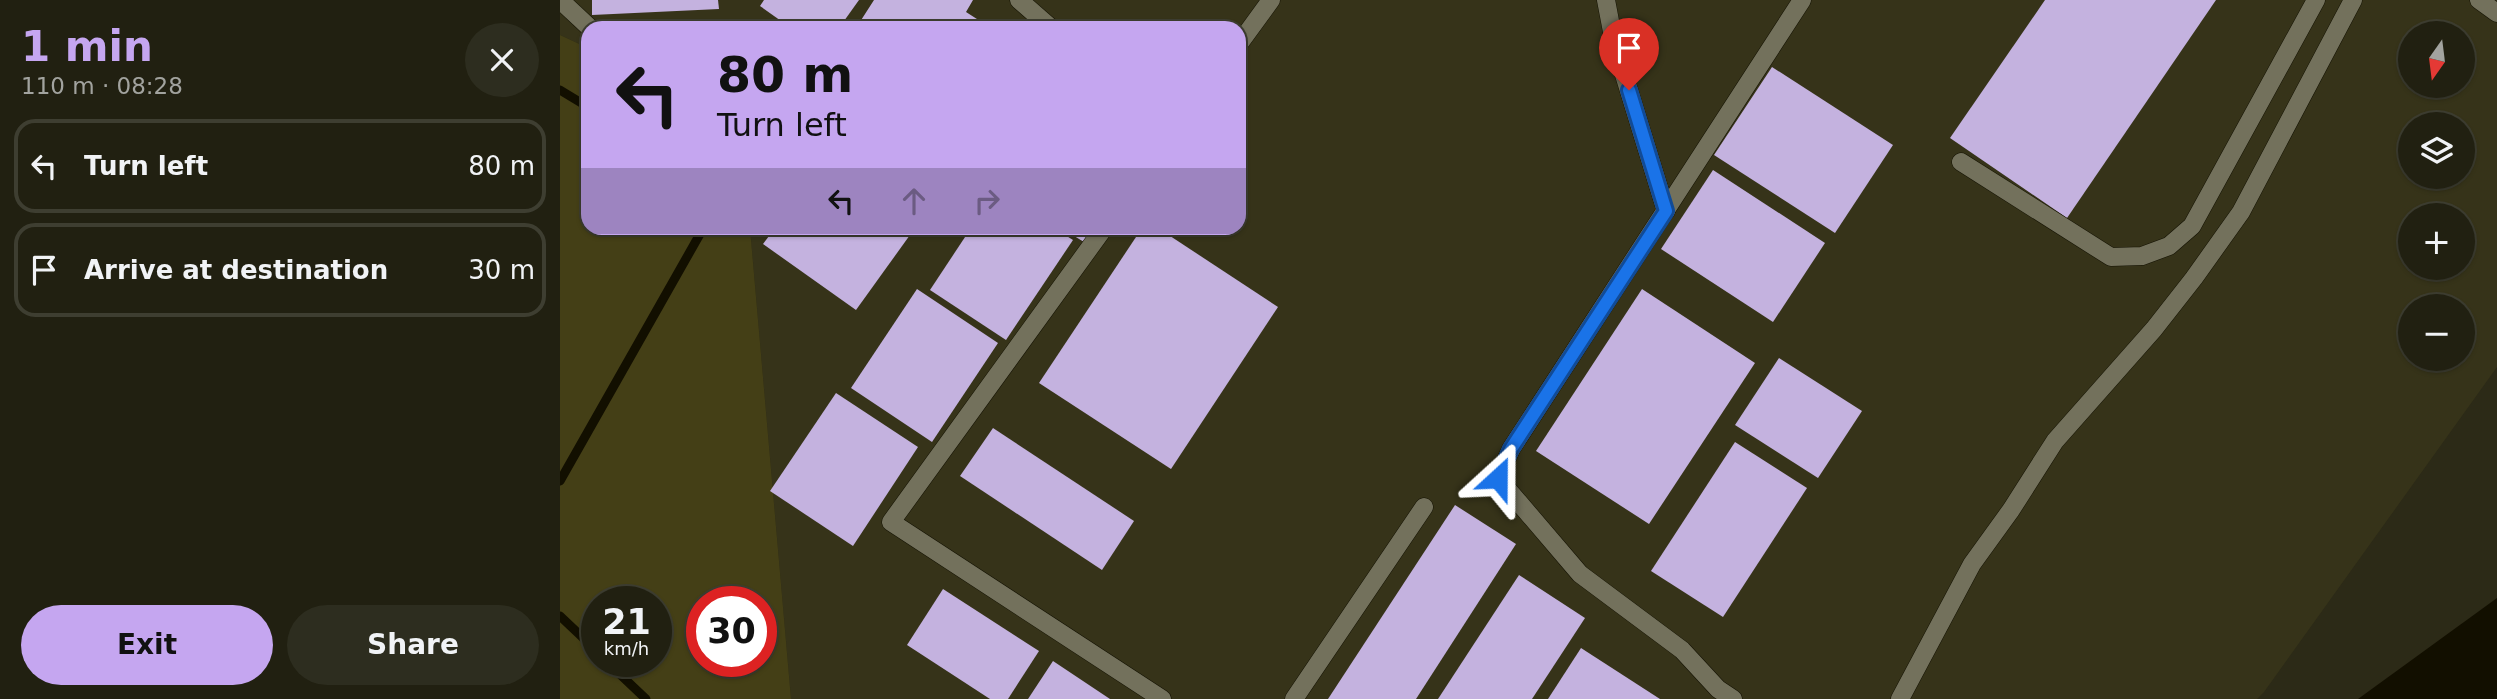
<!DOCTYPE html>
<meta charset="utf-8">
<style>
body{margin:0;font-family:"DejaVu Sans",sans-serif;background:#2d2d1f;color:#f1f3f6;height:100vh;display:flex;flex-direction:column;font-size:26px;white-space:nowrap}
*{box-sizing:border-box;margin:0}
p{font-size:23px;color:#a2a39f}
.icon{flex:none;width:38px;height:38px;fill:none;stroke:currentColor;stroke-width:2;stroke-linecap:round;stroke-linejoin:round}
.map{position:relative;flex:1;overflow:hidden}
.drawer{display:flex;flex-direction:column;background:#212011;width:560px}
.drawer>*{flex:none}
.guide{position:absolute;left:21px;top:21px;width:665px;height:214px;border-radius:21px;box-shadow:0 2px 5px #0004,0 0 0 2px #3e3e31;background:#c5a6f0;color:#111;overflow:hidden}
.needle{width:46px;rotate:194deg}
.controls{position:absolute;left:1838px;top:21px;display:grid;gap:14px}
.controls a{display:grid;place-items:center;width:77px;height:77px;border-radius:50%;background:#212011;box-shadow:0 2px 5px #0004,0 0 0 2px #3e3e31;font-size:35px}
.speed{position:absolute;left:21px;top:586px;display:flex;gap:14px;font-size:35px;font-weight:700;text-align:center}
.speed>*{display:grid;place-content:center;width:91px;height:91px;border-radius:50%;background:#212011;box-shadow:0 2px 5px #0004,0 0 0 2px #3e3e31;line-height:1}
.speed small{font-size:18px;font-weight:400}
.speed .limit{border:10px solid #d22;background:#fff;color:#111}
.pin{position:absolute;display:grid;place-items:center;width:60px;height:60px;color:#fff;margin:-72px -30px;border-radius:50% 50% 50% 0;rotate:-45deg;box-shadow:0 0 7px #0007}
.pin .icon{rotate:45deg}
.me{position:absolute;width:77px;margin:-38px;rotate:24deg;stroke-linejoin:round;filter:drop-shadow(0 0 5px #0008)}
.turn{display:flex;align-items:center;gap:24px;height:147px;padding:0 21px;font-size:32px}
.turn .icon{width:91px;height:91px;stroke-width:2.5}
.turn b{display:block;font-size:49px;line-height:60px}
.lanes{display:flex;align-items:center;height:66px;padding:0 21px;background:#0003;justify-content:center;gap:35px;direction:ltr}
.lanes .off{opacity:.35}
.round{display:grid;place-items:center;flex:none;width:74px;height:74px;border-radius:37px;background:#2d2d1f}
.headline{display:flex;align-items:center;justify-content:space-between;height:119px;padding:0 21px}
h1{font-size:42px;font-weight:800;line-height:52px;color:#c5a6f0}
.action{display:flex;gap:14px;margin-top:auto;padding:14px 21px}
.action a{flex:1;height:80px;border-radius:42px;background:#c5a6f0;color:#111;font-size:28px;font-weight:800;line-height:80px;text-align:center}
.action a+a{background:#2d2d1f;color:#f1f3f6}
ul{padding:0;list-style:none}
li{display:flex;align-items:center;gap:21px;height:94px;margin:0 14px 10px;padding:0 7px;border:4px solid #3e3e31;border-radius:21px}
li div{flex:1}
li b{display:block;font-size:26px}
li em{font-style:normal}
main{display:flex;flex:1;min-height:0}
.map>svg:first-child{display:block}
.built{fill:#363319;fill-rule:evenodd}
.green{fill:#443f16;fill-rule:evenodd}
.water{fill:#120f00}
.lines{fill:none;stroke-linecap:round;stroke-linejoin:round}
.stream{stroke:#120f00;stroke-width:9}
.building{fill:#c4b2df}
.minor-casing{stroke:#141203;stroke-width:19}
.minor{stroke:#73715c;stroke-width:18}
.route-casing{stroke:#114b97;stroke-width:18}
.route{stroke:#1a73e8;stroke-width:12}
</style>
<main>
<section class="drawer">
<div class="headline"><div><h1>1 min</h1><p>110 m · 08:28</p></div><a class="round"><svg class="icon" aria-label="close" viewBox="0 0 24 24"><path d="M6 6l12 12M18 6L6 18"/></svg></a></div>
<ul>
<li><svg class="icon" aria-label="left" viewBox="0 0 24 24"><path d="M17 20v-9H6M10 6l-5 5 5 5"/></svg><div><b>Turn left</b></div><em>80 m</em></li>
<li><svg class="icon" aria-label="arrive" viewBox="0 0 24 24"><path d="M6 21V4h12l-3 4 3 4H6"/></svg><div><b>Arrive at destination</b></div><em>30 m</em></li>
</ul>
<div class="action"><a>Exit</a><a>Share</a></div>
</section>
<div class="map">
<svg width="1937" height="699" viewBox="0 0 1937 699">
<rect width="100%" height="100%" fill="#2c2a17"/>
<!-- built -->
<path class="built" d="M0 0H1937V367L1704 692 1697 699H231L190 228H679V28H28V48L0 35ZM1850 33H1902V86H1850ZM1850 124H1902V177H1850ZM1850 215H1902V268H1850ZM1850 306H1902V359H1850Z"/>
<!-- green -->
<path class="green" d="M0 35 28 48V228H190L231 699H0ZM37 602H96V662H37ZM142 602H201V662H142Z"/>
<!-- water -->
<path class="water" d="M1937 598V699H1798Z"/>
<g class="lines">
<!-- stream -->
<g class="stream">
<path d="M0 90 28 107"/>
<path d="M0 481 140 234 141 228"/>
<path d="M0 616 37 651"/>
<path d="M47 662 86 699"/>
</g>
</g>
<!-- building -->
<g class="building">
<path d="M32 0H158L159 9 32 15Z"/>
<path d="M204 0H299L279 28H231L200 6Z"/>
<path d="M314 0H413L406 12 431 28H296Z"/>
<path d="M1485 0H1656L1507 218 1390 138Z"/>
<path d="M1212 67 1333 145 1275 233 1154 155Z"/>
<path d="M1153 170 1265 243 1213 322 1101 249Z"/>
<path d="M215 228H355L296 310 203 244Z"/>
<path d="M411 228H494L513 240 446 340 370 290Z"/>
<path d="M501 228H534L524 242Z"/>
<path d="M582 228H598L718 307 611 469 479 383Z"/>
<path d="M357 289 438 343 372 442 291 388Z"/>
<path d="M1082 289 1195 363 1089 524 976 451Z"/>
<path d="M1219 358 1302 411 1258 478 1175 425Z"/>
<path d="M276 393 358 447 293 546 210 491Z"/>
<path d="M433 428 574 521 542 570 400 476Z"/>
<path d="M1175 442 1247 488 1163 617 1091 571Z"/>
<path d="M895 505 956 544 856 699H768Z"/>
<path d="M959 575 1025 618 972 699H878Z"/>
<path d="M383 589 479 651 448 699H430L347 645Z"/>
<path d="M1021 648 1100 699H988Z"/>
<path d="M493 661 550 699H468Z"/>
</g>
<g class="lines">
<!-- minor casing -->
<g class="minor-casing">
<g id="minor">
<path d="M0 0 30 28"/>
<path d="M459 0 491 28"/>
<path d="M1046 0 1054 42 1106 211"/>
<path d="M1919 0 1937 13"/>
<path d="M679 44 711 0"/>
<path d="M1401 162 1551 257 1582 256 1609 246 1632 226 1756 0"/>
<path d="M544 228 331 522 602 699"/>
<path d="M734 699 864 507"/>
<path d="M1173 699 1158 689 1122 650 1020 574 938 478 951 449 1242 0"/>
<path d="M1340 699 1412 564 1451 510 1495 441 1594 329 1634 278 1681 212 1793 0"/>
</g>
</g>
<!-- minor -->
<use href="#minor" class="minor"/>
</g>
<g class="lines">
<!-- route casing -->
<g class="route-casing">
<path id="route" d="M938 478 951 449 1106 211 1069 90"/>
</g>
<!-- route -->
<use href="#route" class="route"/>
</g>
</svg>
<div class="controls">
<a><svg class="needle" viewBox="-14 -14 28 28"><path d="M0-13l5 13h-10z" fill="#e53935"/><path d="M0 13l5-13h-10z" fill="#a2a39f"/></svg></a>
<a><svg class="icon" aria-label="layers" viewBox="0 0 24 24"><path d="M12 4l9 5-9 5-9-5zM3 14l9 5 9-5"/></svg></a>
<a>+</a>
<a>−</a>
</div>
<div class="speed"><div>21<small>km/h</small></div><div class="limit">30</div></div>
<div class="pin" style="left:1069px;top:90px;background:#d93025"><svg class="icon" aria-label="arrive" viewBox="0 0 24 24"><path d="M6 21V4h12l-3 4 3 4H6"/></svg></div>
<svg class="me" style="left:938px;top:478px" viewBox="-20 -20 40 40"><path d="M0-17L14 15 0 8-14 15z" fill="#1a73e8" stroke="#fff" stroke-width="4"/></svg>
<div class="guide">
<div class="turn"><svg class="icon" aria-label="left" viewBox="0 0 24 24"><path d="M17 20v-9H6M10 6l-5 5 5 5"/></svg><div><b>80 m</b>Turn left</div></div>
<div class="lanes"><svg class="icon" aria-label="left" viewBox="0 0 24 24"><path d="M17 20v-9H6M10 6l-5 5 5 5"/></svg><svg class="icon off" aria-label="ahead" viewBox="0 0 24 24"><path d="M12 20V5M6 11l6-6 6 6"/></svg><svg class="icon off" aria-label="right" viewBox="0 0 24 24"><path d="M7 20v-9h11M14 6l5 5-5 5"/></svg></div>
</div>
</div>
</main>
